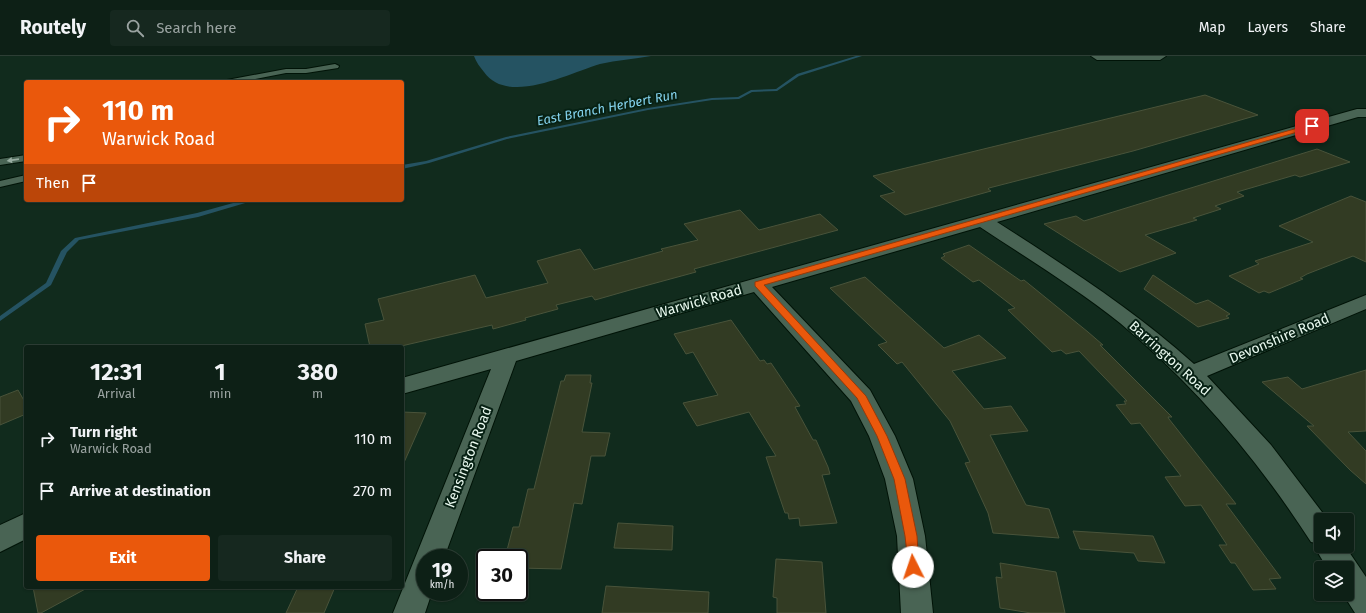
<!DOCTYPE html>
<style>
body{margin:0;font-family:"Fira Sans",sans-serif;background:#16281f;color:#f1f3f6;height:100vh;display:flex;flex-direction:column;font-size:15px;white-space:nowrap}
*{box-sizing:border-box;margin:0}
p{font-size:13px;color:#9aa3a1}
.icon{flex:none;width:22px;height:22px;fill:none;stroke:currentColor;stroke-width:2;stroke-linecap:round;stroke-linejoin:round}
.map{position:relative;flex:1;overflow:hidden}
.sheet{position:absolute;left:24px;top:289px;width:380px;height:244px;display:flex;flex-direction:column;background:#0d2016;border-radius:4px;box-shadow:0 1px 3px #0004,0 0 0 1px #2d3e35}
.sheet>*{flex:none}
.top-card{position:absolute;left:24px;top:24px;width:380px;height:122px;border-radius:4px;box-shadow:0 1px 3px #0004,0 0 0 1px #2d3e35;background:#ea580c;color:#fff;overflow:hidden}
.controls{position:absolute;left:1314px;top:457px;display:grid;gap:8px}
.controls a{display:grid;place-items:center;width:40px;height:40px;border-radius:4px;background:#0d2016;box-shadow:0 1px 3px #0004,0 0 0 1px #2d3e35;font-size:20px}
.speed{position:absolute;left:416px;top:493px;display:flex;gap:8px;font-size:20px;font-weight:700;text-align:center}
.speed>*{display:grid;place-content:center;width:52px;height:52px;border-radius:50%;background:#0d2016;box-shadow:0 1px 3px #0004,0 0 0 1px #2d3e35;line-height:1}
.speed small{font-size:10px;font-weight:400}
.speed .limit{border:2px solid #111;border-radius:6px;background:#fff;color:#111}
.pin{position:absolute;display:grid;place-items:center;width:34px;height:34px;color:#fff;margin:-17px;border-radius:8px;box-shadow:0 2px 6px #0006}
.me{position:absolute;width:44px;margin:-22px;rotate:356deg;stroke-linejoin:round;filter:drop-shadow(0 0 3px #0008)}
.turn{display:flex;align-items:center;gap:14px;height:84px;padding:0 12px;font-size:18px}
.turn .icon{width:52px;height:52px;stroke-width:2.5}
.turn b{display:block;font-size:28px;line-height:34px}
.then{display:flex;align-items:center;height:38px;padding:0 12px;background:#0003;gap:8px;font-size:15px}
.eta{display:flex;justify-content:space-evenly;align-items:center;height:68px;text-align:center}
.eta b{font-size:24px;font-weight:700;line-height:28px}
.cta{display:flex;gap:8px;margin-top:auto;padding:8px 12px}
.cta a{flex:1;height:46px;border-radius:4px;background:#ea580c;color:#fff;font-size:16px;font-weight:700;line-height:46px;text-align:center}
.cta a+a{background:#16281f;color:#f1f3f6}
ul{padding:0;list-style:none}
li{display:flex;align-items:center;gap:12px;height:52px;padding:0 12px}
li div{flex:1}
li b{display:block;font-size:15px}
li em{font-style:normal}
header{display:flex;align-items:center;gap:24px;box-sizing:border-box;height:56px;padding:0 20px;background:#0d2016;border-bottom:1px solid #2d3e35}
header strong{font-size:19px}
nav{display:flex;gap:22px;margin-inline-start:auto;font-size:14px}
.search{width:280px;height:36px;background:#16281f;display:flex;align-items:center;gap:10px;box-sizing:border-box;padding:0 14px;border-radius:4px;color:#9aa3a1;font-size:15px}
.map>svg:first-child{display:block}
.water{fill:#255362}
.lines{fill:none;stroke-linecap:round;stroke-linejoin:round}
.stream{fill:#255362;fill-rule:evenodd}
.building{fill:#323b23;stroke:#49533a}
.lane-casing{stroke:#001307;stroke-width:2}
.street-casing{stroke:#001307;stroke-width:2}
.lane{fill:#496454;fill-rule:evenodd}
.street{fill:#496454;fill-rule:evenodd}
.oneway{fill:#99aea2}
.route{fill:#ea580c;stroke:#983908}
.labels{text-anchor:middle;stroke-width:4;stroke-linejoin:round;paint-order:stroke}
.far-water-label{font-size:13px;font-style:italic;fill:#85d4ef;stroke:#072114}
.street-label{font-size:14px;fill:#e9f9ef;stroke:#072114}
</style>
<header>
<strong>Routely</strong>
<div class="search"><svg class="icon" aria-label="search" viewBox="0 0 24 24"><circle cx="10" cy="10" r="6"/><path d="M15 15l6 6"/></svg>Search here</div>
<nav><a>Map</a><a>Layers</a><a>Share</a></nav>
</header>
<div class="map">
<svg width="1366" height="557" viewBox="0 0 1366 557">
<rect width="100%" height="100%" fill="#112b1d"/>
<!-- water -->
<path class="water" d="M474 0H651C634 3 617 4 600 8 569 17 508 50 484 16 480 11 476 6 474 0Z"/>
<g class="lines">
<!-- stream -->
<g class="stream">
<path d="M856 0H862L799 20 777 35 752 36 739 43 712 44 648 54 507 83 429 107 402 113V109L426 105 506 81 648 52 712 42 738 41 751 34 776 33 797 18Z"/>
<path d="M244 144H253L252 145 198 161 79 184 67 196 51 229 0 265V260L46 227 61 195 75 182 197 157Z"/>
</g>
</g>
<!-- building -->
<g class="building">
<path d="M1205 39 1258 59 1133 95 989 132 988 133 991 135 905 159 880 140 895 136 873 120Z"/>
<path d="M1317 93 1350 106 1300 121 1295 119 1237 136 1244 140 1215 150 1221 153 1193 162 1197 164 1145 179 1176 197 1120 216 1044 168 1076 160 1084 165Z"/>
<path d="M1351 140 1366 146V206L1353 200 1307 218 1300 222 1303 223 1269 237 1264 235 1259 237 1229 220 1259 208 1255 205 1313 186 1279 170Z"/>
<path d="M740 154 759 174 820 158 838 174 694 213 696 216 630 234 595 244 592 240 556 249 558 253 525 262 526 264 493 273 492 269 397 291H370L365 268 384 264 378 243 475 219 486 242 548 227 537 205 580 193 594 214 663 195 661 193 698 184 684 168Z"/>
<path d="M969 189 1021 225 1024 224 1088 276 1103 289H1100L1172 361H1168L1169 363 1236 448H1226L1281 522 1269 523 1276 533 1253 534 1235 507H1231L1219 489H1227L1201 449 1185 450 1165 421 1181 420 1140 367 1131 368 1116 349 1126 348 1124 345H1127L1079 295 1066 298 1061 294 1052 296 1008 254 1015 252 979 224 973 226 941 202 945 200 943 198Z"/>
<path d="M1153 219 1196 248 1208 244 1230 258 1226 260 1229 262 1198 271 1144 233Z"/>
<path d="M865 221 944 292 979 279 1006 302 952 315 984 353 1011 350 1028 375 990 379 1026 449 1049 453 1059 482 993 477 988 457 965 407 970 406 950 365 902 306 897 308 878 289 887 286 830 232Z"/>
<path d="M731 264 760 305 764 304 767 308 771 307 800 350 795 351 813 384H816L828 411 830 418 822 419 837 467 800 470 799 462 789 463 788 457H785L766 401 776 400 749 356 697 370 683 347 718 339 693 296 686 298 674 278Z"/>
<path d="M1366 314V375L1348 376 1366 395V428L1350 414 1307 370H1314L1262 326 1288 321 1302 333Z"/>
<path d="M566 319H591L590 327H592L582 376 610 377 605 400H591L582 448 574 447 561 513 519 512V502H505L513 471H519L528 433H534L561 325H564Z"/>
<path d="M18 334 26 348V358L0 369V341Z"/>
<path d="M402 356 426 357 402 411Z"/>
<path d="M618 467 673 470 672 494 614 492Z"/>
<path d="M1073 475 1153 480 1165 507 1138 505 1134 497 1080 493Z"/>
<path d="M776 503 822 506 826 557H777V542L773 541Z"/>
<path d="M1000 507 1056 516 1065 557H1031L1000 552 996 521 1002 522Z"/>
<path d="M606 530 709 536 708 557H602Z"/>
<path d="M33 531H89L41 557H38Z"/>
<path d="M298 531H335L324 557H286Z"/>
</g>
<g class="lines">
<!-- lane casing -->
<g class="lane-casing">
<g id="lane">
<path d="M335 8 339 10 338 12 306 17H286L240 26H223L227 24 286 13H306Z"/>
<path d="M26 99V105L0 109V103Z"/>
<path d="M26 119V125L0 131V125Z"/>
</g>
</g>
<!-- street casing -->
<g class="street-casing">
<g id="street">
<path d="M1091 0H1166L1160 4H1097Z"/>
<path d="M1357 53H1366V61H1358L997 166C1065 210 1133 253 1194 308L1366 239V253L1207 320 1271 389 1328 464H1321V490H1345L1366 521V557H1355L1343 538H1347V512H1327L1314 490 1316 487 1311 486C1258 404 1195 329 1120 267 1076 232 1027 202 980 171L772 231 870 334 895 380 913 423 925 480 933 557H901L897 480 885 423 869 380 851 345 754 236 516 305 444 502H425V536H432L425 557H393L491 313 402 338V322Z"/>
<path d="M26 457V483L0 496V469Z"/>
</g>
</g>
<!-- lane -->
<use href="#lane" class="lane"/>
<!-- street -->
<use href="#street" class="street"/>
</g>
<!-- one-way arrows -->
<defs><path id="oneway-solid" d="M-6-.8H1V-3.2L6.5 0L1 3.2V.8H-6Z"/></defs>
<use class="oneway" href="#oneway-solid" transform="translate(13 104) rotate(172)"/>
<!-- route -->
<path class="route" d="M1312 68 1316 70 1315 71 764 229 866 340 887 380 905 423 917 480 919 511 918 515 913 516 909 515 905 480 894 423 877 380 857 342 755 230V226Z"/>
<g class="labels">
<!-- far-water labels -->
<g class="far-water-label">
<text transform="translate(607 51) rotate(-11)" y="5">East Branch Herbert Run</text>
</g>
<!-- street labels -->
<g class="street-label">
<text transform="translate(699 245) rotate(-16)" y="5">Warwick Road</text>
<text transform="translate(1279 282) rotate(-23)" y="5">Devonshire Road</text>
<text transform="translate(1170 302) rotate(42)" y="5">Barrington Road</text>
<text transform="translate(468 401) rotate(-69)" y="5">Kensington Road</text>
</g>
</g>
</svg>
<div class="controls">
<a><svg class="icon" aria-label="sound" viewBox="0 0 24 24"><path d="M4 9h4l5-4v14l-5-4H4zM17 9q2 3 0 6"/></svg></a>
<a><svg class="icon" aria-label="layers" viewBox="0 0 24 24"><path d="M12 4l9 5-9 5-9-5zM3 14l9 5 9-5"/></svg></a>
</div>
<div class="speed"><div>19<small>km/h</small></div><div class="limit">30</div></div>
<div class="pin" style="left:1312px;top:70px;background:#d93025"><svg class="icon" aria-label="arrive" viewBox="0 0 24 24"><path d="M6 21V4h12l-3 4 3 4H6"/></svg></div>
<svg class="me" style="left:913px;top:511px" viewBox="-20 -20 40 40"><circle r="19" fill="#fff"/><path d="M0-13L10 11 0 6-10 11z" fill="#ea580c"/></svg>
<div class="top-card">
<div class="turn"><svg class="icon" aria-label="right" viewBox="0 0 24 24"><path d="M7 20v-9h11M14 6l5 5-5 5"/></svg><div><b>110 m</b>Warwick Road</div></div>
<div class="then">Then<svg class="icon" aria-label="arrive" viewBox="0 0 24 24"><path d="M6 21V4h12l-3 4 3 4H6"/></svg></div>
</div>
<section class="sheet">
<div class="eta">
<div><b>12:31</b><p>Arrival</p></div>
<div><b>1</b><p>min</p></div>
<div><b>380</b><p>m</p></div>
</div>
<ul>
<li><svg class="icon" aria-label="right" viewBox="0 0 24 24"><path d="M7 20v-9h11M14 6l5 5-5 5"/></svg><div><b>Turn right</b><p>Warwick Road</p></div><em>110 m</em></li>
<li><svg class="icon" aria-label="arrive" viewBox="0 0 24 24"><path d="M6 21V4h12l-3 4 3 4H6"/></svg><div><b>Arrive at destination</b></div><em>270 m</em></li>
</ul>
<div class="cta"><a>Exit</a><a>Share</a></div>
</section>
</div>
